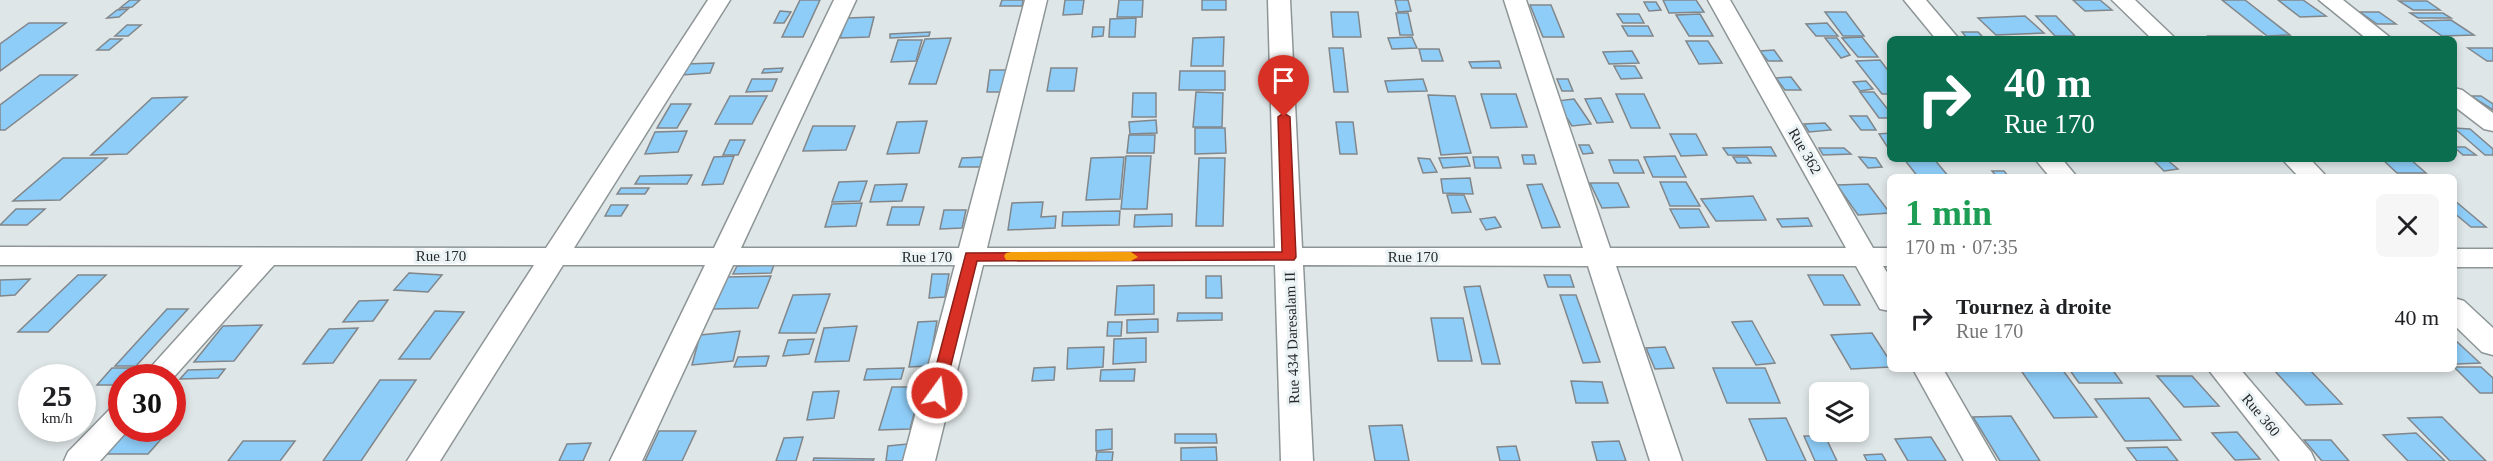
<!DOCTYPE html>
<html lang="fr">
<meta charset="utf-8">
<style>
body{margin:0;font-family:"Times New Roman",serif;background:#f6f6f6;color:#202124;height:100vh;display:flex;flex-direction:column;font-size:22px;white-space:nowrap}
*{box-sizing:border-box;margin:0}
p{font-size:20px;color:#757577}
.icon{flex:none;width:33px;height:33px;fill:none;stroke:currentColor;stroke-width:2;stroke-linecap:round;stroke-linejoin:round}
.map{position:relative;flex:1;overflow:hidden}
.side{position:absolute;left:1887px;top:174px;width:570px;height:198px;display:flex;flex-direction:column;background:#fff;border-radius:9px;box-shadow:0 3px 9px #0003}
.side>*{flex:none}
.guide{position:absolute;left:1887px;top:36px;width:570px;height:126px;border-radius:9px;box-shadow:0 3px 9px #0003;background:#0b6e4f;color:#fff;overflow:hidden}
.controls{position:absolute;left:1809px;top:382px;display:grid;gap:12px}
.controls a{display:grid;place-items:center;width:60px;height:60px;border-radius:9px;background:#fff;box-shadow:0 3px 9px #0003;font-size:30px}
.speed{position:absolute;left:18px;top:364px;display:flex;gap:12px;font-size:30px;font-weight:700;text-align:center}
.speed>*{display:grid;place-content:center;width:78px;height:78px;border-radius:50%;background:#fff;box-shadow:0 3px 9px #0003;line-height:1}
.speed small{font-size:15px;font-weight:400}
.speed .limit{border:9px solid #d22;background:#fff;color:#111}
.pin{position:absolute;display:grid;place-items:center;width:51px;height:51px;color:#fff;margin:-62px -26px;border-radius:50% 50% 50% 0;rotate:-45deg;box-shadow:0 0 6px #0007}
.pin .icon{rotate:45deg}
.me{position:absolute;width:66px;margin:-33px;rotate:14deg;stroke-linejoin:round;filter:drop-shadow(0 0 4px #0008)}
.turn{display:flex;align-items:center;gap:21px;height:126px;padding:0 18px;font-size:27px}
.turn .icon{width:78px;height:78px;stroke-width:2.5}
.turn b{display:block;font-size:42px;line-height:51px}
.round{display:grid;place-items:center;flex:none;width:63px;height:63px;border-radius:9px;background:#f6f6f6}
.overview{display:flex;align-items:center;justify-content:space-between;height:102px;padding:0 18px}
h1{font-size:36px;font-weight:600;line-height:45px;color:#1e9e55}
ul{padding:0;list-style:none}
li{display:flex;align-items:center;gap:18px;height:84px;padding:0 18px}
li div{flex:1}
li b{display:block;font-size:22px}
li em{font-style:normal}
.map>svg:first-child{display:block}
.building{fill:#8ecdf8;stroke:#81868a;stroke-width:1.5}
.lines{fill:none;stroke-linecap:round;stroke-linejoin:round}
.street-casing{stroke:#8e9596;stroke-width:3}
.street{fill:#fff;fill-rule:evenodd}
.route{fill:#d93025;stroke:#8d1f18;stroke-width:1.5}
.slow{fill:#f59e0b}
.labels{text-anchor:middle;stroke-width:6;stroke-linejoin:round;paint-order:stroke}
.street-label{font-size:15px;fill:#262929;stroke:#ecf3f4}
</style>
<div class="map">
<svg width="2493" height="461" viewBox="0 0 2493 461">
<rect width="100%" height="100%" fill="#dfe6e7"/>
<!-- building -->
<g class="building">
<path d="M130 0H140L132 7 120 8Z"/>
<path d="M800 0H820L803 37H782Z"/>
<path d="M1002 0H1023L1022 6H1000Z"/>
<path d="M1065 0H1084L1082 14 1063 15Z"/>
<path d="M1119 0H1143L1142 17H1117Z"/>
<rect x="1202" y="0" width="24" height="10"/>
<path d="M1395 0H1408L1411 11 1398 12Z"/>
<path d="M1663 0H1696L1704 12 1669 13Z"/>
<path d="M2073 0H2100L2112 10 2085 11Z"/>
<path d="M2222 0H2245L2290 35 2267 36Z"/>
<path d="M2278 0H2303L2326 16 2300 17Z"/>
<path d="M2399 1H2427L2440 10H2413Z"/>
<path d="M1644 2H1656L1661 10 1649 11Z"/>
<path d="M1530 5H1551L1564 37H1543Z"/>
<path d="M128 9 119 17 107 18 117 10Z"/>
<path d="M780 11 791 12 784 23H774Z"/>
<path d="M1331 12H1358L1361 37H1333Z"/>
<path d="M1825 12H1846L1864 36H1843Z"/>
<path d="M2360 12H2379L2396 24H2377Z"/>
<path d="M1396 13H1408L1413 35H1400Z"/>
<path d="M2410 13H2443L2451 18H2418Z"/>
<path d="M1617 14H1639L1644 23H1623Z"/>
<path d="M1700 14 1713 36H1689L1676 15Z"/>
<path d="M2025 16 2044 33 1996 35 1978 18Z"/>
<path d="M2036 16H2056L2075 36H2055Z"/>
<path d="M874 17 869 37 840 38 847 18Z"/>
<path d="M1136 18 1135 37H1109L1110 19Z"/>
<path d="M2451 20 2474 35 2442 36 2420 21Z"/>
<path d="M29 23H66L0 71V44Z"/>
<path d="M1827 23 1838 36H1816L1806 24Z"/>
<path d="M127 25H141L128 36H115Z"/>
<path d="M1622 26H1648L1653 36H1628Z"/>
<path d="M1093 27H1104L1103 36 1092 37Z"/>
<path d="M930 32 929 36 890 38V34Z"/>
<path d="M1962 32H1978L1983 37 1967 38Z"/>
<path d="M2208 36H2262L2266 39H2211Z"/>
<path d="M1224 37 1223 66H1191L1193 38Z"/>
<path d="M1412 37 1417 48 1392 49 1388 38Z"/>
<path d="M1862 37 1878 57H1858L1842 38Z"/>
<path d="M951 38 936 84H909L925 39Z"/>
<path d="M1825 38H1837L1850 55 1841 58Z"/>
<path d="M110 39H122L109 50H97Z"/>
<path d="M898 40H922L916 61 891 62Z"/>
<path d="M1686 41H1708L1722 63 1699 64Z"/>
<path d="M1329 48H1343L1348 92H1334Z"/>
<path d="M2468 48H2493V61H2487Z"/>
<path d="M1419 49H1439L1443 61H1422Z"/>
<path d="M1774 50 1782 61H1768L1760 51Z"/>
<path d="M1632 51 1639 63 1609 64 1603 52Z"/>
<path d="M1880 60 1890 73V94H1882L1856 61Z"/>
<path d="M1499 61 1501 68H1472L1469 62Z"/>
<path d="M714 63 710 73 682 75 686 64Z"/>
<path d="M1614 66H1635L1642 78 1621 79Z"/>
<path d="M783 68 781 72 762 73 764 69Z"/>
<path d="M1051 68H1077L1074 91H1047Z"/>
<path d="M990 70H1007L1004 92H987Z"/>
<path d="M1180 71H1225V90H1179Z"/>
<path d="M40 75H77L5 130H0V105Z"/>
<path d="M1791 77 1801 90H1785L1776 78Z"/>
<path d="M752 79H777L772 91 746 92Z"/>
<path d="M1423 79 1427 91 1388 92 1385 81Z"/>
<path d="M1557 79H1568L1573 91H1562Z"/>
<path d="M1866 81 1873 89 1860 91 1853 82Z"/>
<path d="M1196 92 1223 93 1222 127H1193Z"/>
<path d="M1860 92H1874L1890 112V118H1879Z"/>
<path d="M1133 93H1156V117H1132Z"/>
<path d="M1481 94H1516L1527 127 1491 128Z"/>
<path d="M1616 94H1644L1660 128H1631Z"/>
<path d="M1428 95 1455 96 1471 153 1441 155Z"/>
<path d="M730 96H767L752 124H715Z"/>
<path d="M2471 96H2481L2493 104V110Z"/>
<path d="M187 97 127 154 91 155 152 98Z"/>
<path d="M1601 98 1613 122 1597 123 1585 99Z"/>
<path d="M1574 99 1591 124 1572 126 1556 101Z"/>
<path d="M671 104H691L677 128H657Z"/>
<path d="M1850 116H1867L1876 130H1861Z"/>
<path d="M1156 120 1157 133 1130 134 1129 122Z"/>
<path d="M927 121 919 153 887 154 897 122Z"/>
<path d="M1336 122H1353L1357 154H1340Z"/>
<path d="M1825 123 1831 130 1809 132 1804 124Z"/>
<path d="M813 126H855L846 150 803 151Z"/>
<path d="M1195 128H1225L1226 153 1195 154Z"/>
<path d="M2454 128 2470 129 2493 149V155H2485Z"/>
<path d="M687 131 678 152 645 154 655 132Z"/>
<path d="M1890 133V151L1879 134Z"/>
<path d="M1670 134H1696L1707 155 1681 156Z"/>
<path d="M1129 135H1155L1154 153H1127Z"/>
<path d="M730 140H745L738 155H723Z"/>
<path d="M1579 145H1589L1593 153 1583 154Z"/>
<path d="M1771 147 1776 156 1728 155 1723 148Z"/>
<path d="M2454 147H2465L2476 155H2463Z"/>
<path d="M1819 148H1844L1851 154 1823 155Z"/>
<path d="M1522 155H1534L1536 164H1524Z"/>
<path d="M734 156 723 184 702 185 714 157Z"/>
<path d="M1126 156H1151L1147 209H1121Z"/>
<path d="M1675 156 1686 177H1653L1644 157Z"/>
<path d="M983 157 981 167H959L962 158Z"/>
<path d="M1124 157 1120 199 1086 200 1091 158Z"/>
<path d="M1467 157 1470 166 1443 168 1439 158Z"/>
<path d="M1473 157H1498L1501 168H1475Z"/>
<path d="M1733 157H1747L1751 163H1737Z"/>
<path d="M1859 157 1876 158 1882 167 1868 168Z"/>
<path d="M63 158H107L60 200 13 201Z"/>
<path d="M1199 158H1225L1223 226H1196Z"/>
<path d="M1418 158 1430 159 1437 172 1423 173Z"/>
<path d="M1904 159H1934L1949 177H1918Z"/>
<path d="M2152 159H2166L2178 169 2164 171Z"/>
<path d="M2382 159H2410L2426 173H2397Z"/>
<path d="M1609 160H1638L1644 173H1614Z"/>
<path d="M1992 171H2004L2009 177H1997Z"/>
<path d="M692 175 687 184H635L640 176Z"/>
<path d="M1470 178 1473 194 1443 193 1441 179Z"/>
<path d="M867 181 860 201 832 202 839 182Z"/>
<path d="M1660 182H1686L1700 206H1670Z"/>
<path d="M1590 183H1618L1629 207 1602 208Z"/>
<path d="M907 184 902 201 870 202 875 185Z"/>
<path d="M1542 184 1560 227 1542 228 1527 185Z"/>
<path d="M1868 184 1890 213 1858 215 1837 185Z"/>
<path d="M621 188H649L645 194H617Z"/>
<path d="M1447 195H1464L1471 212 1452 213Z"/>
<path d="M1753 196 1766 220 1716 221 1701 199Z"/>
<path d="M2454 200 2486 227H2471L2454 213Z"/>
<path d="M1043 202 1041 217 1056 216 1055 228 1008 230 1012 203Z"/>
<path d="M862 203 856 226 825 227 832 204Z"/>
<path d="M611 205H628L621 216H605Z"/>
<path d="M892 207H924L919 225H887Z"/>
<path d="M16 209H45L27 225H0Z"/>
<path d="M1670 209H1699L1709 227 1680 228Z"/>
<path d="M944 210H966L962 228 940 229Z"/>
<path d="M1120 211 1119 225 1062 226 1063 212Z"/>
<path d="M1172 214V226L1134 227 1135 215Z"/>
<path d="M1495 217 1501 227 1486 230 1480 219Z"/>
<path d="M1808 218 1812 226 1782 227 1777 219Z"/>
<path d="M774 265 771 273 733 274 737 266Z"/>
<path d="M409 273 442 275 428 292 394 290Z"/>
<path d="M932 274H949L945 297 929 298Z"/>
<path d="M78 275H106L48 332H18Z"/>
<path d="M1544 275H1570L1574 287H1548Z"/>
<path d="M1808 275H1843L1860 305H1824Z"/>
<path d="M771 276 758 308 713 309 727 277Z"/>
<path d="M1206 276H1221L1222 298H1206Z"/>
<path d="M30 279 15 295 0 296V280Z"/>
<path d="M1154 285V314L1115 315 1117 286Z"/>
<path d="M1480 286 1500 364H1482L1464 287Z"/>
<path d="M830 294 816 333H779L793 295Z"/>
<path d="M1560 295H1576L1600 362 1583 363Z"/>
<path d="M388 300 373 321 343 322 359 301Z"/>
<path d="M167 309H188L136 366H115Z"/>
<path d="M435 311 464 312 430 359H399Z"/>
<path d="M1178 313H1222V320L1177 321Z"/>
<path d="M1431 318H1463L1472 361H1438Z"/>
<path d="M1158 319V332L1127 333V320Z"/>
<path d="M937 321 929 366 909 367 918 322Z"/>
<path d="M1752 321 1775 363 1756 365 1732 322Z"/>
<path d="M1108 322H1122L1121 336H1107Z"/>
<path d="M262 325 234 361 194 362 223 326Z"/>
<path d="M857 326 849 361 815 362 824 328Z"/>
<path d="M358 328 333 363 303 364 329 329Z"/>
<path d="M740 331 733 361 692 365 700 335Z"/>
<path d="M1872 333 1890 361V367L1851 369 1831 335Z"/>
<path d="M1146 338V362L1113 364 1114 339Z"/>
<path d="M814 339 809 354 783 356 788 340Z"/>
<path d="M2454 339 2480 363 2457 364 2454 361Z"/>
<path d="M1104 347 1103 367 1067 369 1068 348Z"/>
<path d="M1665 347 1674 368 1655 369 1646 348Z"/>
<path d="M769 356 766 366 734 367 738 357Z"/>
<path d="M1055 367 1054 380 1032 381 1034 368Z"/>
<path d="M2454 367H2481L2493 378V393H2480Z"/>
<path d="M112 368H131L116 385H97Z"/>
<path d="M904 368 901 379 864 380 867 369Z"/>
<path d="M1713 368H1765L1780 403H1727Z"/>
<path d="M225 369 218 378 180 379 188 370Z"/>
<path d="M1135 369 1134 381H1100L1101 370Z"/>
<path d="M2020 369H2062L2097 417 2054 418Z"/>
<path d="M2069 369H2112L2122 383H2079Z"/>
<path d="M2273 369H2309L2342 404 2306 405Z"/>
<path d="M2157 376H2192L2219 406 2184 407Z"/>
<path d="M380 380H416L361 461H323Z"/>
<path d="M1571 381 1602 382 1608 403H1576Z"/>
<path d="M892 387H921L910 429 879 430Z"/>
<path d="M839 391 834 418 807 420 813 392Z"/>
<path d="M2149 398 2181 440 2125 441 2095 399Z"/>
<path d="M2011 416 2040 461H2000L1973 417Z"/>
<path d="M2442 417 2486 461H2450L2408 418Z"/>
<path d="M1786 418 1806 461H1767L1749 419Z"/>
<path d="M1402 425 1409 461H1375L1369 426Z"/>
<path d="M129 429H170L148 454H106Z"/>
<path d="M1112 429V449L1096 451V430Z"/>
<path d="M659 431H696L682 461H645Z"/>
<path d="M2237 432 2260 459 2235 460 2212 433Z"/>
<path d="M2416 433 2445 461H2408L2383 435Z"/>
<path d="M1175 434H1216L1217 443H1175Z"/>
<path d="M1804 436H1825L1837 461H1815Z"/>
<path d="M803 437 796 461H776L784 438Z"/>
<path d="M1931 437 1946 461H1908L1895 439Z"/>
<path d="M2304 440H2331L2349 461H2322Z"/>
<path d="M243 441H295L280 461H228Z"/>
<path d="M1619 441 1626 461H1597L1592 442Z"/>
<path d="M591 443 583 461H559L567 444Z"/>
<path d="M907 444 905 461H886L888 446Z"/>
<path d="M1516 446 1520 461H1500L1497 447Z"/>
<path d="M1216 447 1217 461H1181V448Z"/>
<path d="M2167 447 2178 461H2137L2127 448Z"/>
<path d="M1097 452H1113L1112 461H1096Z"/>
<path d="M1882 454 1886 461H1867L1864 455Z"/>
<path d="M814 458 874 459 873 461H813Z"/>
</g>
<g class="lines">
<!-- street casing -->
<g class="street-casing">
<g id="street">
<path d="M708 0H730L574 248H714L834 0H856L741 248H959L1025 0H1047L987 248H1275L1268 0H1290L1302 248H1583L1504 0H1526L1610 248H1846L1708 0H1730L1873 248H1890V266H1883L1890 277V311L1880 309 1856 266H1616L1682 461H1650L1588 266 1303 265 1313 461H1281L1275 265H983L935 461H903L955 265H733L642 461H610L705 265H563L440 461H407L534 265H274L172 379 141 378 243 265H0V247L546 248Z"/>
<path d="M1904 0H1926L1959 39H1936Z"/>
<path d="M2112 0H2135L2176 39H2152Z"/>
<path d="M2319 0H2343L2392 39H2367Z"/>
<path d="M2454 88 2462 90 2493 113V131L2484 129 2454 106Z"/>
<path d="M2035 159H2062L2077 177H2050Z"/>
<path d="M2282 159H2310L2327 177H2299Z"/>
<rect x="2454" y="249" width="39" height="18"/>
<path d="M2454 298 2464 301 2493 328V355L2482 352 2454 325Z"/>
<path d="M1913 369H1943L1996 461H1964Z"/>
<path d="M2208 369H2240L2311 452 2315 461H2280Z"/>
<path d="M122 405V429H129L100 461H64L68 452 111 408Z"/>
</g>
</g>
<!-- street -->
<use href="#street" class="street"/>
</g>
<!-- route -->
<path class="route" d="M1284 113 1290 117 1296 257 1294 260 977 261 944 393 942 397H931L929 393 966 253 1282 252 1278 117Z"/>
<!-- slow -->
<path class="slow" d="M1011 252H1131L1138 257 1131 261 1006 260 1004 256 1006 253Z"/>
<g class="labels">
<!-- street labels -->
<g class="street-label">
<text transform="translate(1805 151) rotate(60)" y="5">Rue 362</text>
<text x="441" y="261">Rue 170</text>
<text x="927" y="262">Rue 170</text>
<text x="1413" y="262">Rue 170</text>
<text transform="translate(1292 338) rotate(-92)" y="5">Rue 434 Daresalam II</text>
<text transform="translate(2261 415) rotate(50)" y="5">Rue 360</text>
</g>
</g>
</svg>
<div class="controls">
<a><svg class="icon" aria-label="layers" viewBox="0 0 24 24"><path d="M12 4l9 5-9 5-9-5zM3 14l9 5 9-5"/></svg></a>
</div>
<div class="speed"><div>25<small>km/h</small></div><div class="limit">30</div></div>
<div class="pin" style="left:1284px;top:117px;background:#d93025"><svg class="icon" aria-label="arrive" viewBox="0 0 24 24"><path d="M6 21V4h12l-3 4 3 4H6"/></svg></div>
<svg class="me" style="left:937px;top:393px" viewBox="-20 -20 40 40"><circle r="17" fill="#d93025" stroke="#fff" stroke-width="3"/><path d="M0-11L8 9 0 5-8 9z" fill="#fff"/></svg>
<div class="guide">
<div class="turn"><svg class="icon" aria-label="right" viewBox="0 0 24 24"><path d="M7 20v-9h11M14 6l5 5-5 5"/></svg><div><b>40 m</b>Rue 170</div></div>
</div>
<section class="side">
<div class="overview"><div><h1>1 min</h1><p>170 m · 07:35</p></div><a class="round"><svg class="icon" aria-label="close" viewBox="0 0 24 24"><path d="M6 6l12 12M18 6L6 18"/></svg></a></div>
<ul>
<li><svg class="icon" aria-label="right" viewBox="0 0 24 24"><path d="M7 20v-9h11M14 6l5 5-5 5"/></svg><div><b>Tournez à droite</b><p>Rue 170</p></div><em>40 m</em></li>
</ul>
</section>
</div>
